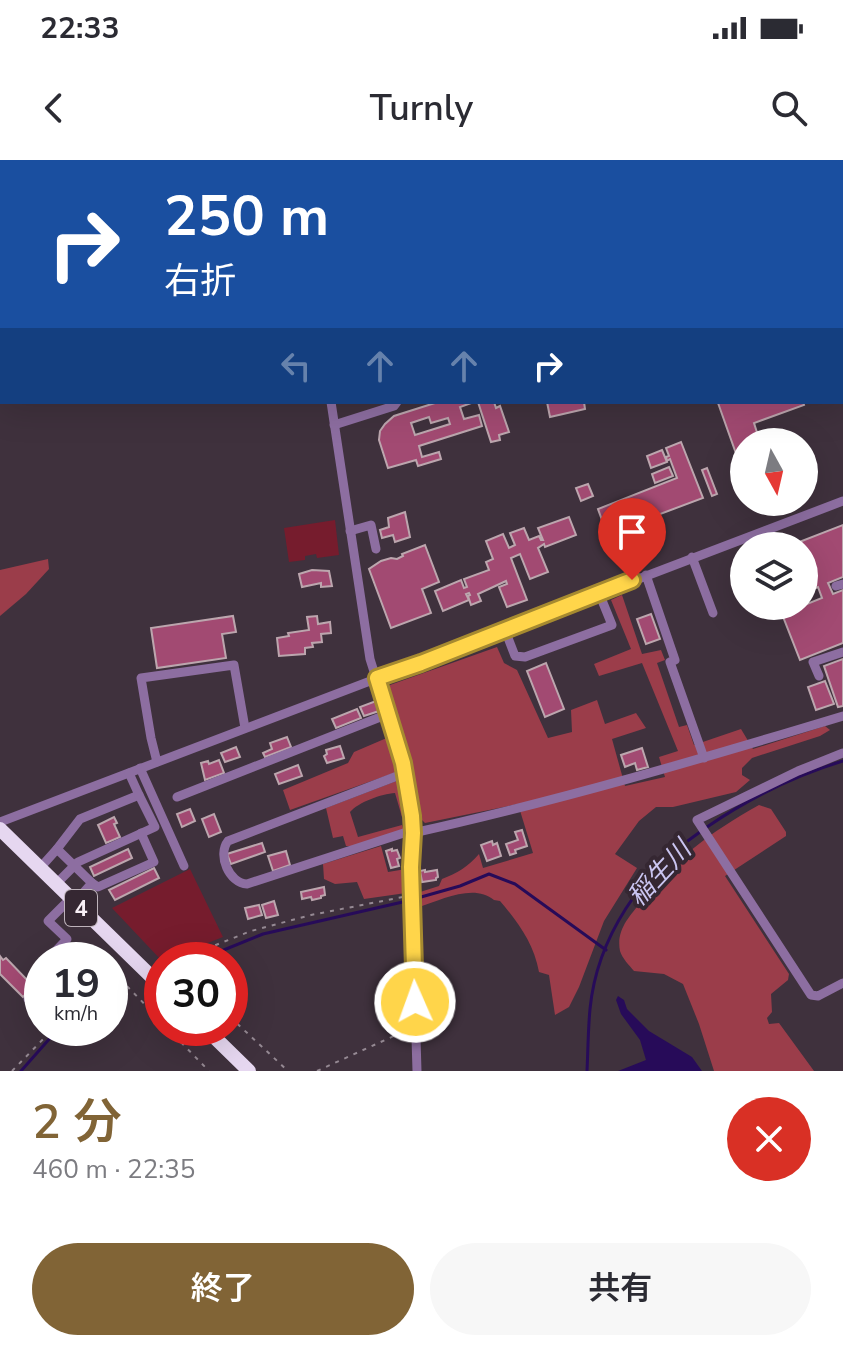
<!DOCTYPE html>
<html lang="ja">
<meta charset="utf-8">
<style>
body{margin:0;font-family:"Nunito Sans","Noto Sans JP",sans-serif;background:#f7f7f7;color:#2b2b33;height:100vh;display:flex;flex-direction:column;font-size:30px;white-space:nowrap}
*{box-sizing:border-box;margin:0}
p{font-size:26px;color:#7c7c81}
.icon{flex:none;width:44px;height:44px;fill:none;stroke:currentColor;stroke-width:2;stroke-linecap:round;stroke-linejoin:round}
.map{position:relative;height:911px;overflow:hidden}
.drawer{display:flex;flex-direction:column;background:#fff;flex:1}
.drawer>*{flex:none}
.guide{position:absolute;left:0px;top:0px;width:844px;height:244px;box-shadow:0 8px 32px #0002;background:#1a4fa0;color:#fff;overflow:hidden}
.needle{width:52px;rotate:172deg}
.tools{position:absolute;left:730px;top:268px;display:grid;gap:16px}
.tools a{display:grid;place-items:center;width:88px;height:88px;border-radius:50%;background:#fff;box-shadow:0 8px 32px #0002;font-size:40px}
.speed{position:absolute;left:24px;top:782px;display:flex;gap:16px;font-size:40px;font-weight:700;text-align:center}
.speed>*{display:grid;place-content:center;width:104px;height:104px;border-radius:50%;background:#fff;box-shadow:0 8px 32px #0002;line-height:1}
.speed small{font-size:20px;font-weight:400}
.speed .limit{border:12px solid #d22;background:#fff;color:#111}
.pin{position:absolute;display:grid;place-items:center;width:68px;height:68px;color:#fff;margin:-82px -34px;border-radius:50% 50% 50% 0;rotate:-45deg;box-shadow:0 0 8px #0007}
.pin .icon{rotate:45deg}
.me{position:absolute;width:88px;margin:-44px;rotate:358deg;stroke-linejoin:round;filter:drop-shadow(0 0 6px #0008)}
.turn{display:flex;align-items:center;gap:28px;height:168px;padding:0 32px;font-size:36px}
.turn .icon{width:104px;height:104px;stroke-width:2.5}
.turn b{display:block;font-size:56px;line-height:68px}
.lanes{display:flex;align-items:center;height:76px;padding:0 32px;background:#0003;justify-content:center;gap:40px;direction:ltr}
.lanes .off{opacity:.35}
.round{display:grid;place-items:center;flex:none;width:84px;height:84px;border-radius:42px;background:#f7f7f7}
.headline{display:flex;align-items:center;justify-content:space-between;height:136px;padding:0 32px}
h1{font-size:48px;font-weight:600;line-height:60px;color:#816436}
.primary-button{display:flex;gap:16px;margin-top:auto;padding:16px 32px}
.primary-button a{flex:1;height:92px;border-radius:48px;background:#816436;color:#fff;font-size:32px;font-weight:600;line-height:92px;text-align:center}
.primary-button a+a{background:#f7f7f7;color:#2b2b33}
.status{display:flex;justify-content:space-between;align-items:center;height:56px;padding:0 40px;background:#fff;direction:ltr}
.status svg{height:22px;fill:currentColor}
header{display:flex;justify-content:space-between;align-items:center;height:104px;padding:0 32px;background:#fff;font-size:36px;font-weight:600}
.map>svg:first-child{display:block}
.green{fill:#761c2d}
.forest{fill:#9b3d4a}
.water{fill:#270b59}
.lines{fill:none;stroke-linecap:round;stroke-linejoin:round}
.stream{stroke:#270b59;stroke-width:3}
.building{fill:#a24a72;stroke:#bca6ae;stroke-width:2;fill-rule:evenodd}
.path{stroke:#958993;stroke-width:2;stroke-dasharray:4 6;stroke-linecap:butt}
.minor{stroke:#8d6ea1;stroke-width:9}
.highway{stroke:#e6d7f0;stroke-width:14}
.route-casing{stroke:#a68a30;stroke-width:20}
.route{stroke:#ffd54a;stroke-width:14}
.labels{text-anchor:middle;stroke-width:8;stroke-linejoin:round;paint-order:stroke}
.shield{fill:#352732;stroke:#beb3bb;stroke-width:2}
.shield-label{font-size:22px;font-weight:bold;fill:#f8eff6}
.water-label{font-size:26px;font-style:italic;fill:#cac5f1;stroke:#352732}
</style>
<div class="status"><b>22:33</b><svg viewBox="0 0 49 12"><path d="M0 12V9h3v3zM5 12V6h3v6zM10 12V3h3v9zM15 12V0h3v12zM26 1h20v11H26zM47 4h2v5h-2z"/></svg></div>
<header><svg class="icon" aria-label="back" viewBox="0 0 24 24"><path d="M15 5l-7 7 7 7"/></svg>Turnly<svg class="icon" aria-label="search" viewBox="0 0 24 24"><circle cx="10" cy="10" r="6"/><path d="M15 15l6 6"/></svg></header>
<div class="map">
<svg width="843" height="911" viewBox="0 0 843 911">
<rect width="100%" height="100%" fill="#3f313d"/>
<!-- green -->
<g class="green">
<path d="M335 360 339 395 317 398 316 394 305 396V400L289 402 284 368Z"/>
<path d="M190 709 223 777 162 801 112 748Z"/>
</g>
<!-- forest -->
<g class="forest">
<path d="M48 399 49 409 26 434 0 456V410Z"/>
<path d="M622 435 642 494 661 490 665 500 657 503 679 567 687 565 694 585 741 569 753 589 825 566 830 570 820 576 752 598 742 608V615L750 620 736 632 673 647H656L639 661 615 694 637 708 604 761 579 827 569 847 555 855 549 815 539 812C534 784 518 762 500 741L494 740C474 723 441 740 419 747L417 733 439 726 442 719C457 713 468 707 479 694L483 708 533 693 518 644 425 663 418 656 412 617 389 536 390 525 497 487 504 503 517 510 548 578 572 572 571 550 597 540 605 564 636 553 646 568 612 579 625 626 665 617 659 597 678 591 642 503 599 516 594 504 631 489 611 440Z"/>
<path d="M389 577 398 608 394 613 290 650 283 630 348 603 354 592Z"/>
<path d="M399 620 403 625 406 657H402L395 633C381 634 359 642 350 652L358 677 402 665 404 671 352 686H346L343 676 333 678 326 648Z"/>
<path d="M759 645 771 649 786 672V676L725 716 789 814 788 820 771 834 772 852 767 858 769 864 779 863 814 911H714L699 864 683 824 664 814 634 811C629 805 622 798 620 791 616 770 629 757 641 742 678 696 708 674 759 645Z"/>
<path d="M381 686 388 712 406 709V733L364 739 357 722 335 724 324 719 323 704Z"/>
</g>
<!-- water -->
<path class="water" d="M618 836 624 840 627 849 649 871 692 897 702 911H618L646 900 640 880 621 854 616 840Z"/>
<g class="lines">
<!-- stream -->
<g class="stream">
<path d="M707 667C749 638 794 616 843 601"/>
<path d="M414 739 460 726 489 714 515 724 606 790"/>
<path d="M199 800 263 774 407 741"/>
<path d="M110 826 115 823"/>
<path d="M21 911 59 868"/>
<path d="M587 911C588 891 588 870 590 849 597 777 642 712 700 672"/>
</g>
</g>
<!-- building -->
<g class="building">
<path d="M438 242H474L460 247 464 259 479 255 482 266 419 286 422 297 439 292 441 299 418 306 416 300 388 308 379 280 380 271 385 264 394 256ZM429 257 431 263 448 258 450 264 415 275 411 263Z"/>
<path d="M478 242H494L496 248 500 246 509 272 499 275 500 280 491 282Z"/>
<path d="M547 242H584L585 249 550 257Z"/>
<path d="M721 242H803L804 245 754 263 760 282H744V316L718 243Z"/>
<path d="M681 282 703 338 660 354 647 378 628 367 607 374 598 349 677 318 670 299 667 301 666 297 669 296 666 288Z"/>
<path d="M662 290 667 302 651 308 647 296Z"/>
<path d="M669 307 673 316 655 323 652 314Z"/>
<path d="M707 308 717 334 712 336 702 310Z"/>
<path d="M588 324 593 336 581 341 576 328Z"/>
<path d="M405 352 410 377 395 382 393 375 382 378 380 370 389 367 388 358Z"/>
<path d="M569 357 576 375 545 387 544 384 538 388 548 412 530 419 520 394 511 398 527 440 507 447 499 427 507 424 506 421 478 434 481 441 471 445 468 436 470 435 469 433 466 434 469 440 443 451 435 431 461 420 464 428 467 427 464 419 489 410 486 402 493 399 486 381 503 374 509 388 515 385 510 373 524 368 529 380 539 376 541 380H543L538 368Z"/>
<path d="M843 365V417L828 423 833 434 843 430V483L800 500 782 454 822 438 818 427 804 433V386H789Z"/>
<path d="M425 385 439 422 422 429 431 453 391 468 369 409 381 401 391 398 397 399 403 396 402 394Z"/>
<path d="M312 410 329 411 332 426 321 427V423L302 427 299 414Z"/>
<path d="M651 454 660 479 646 484 637 459Z"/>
<path d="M233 456 236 472 222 474 226 498 157 508 151 468Z"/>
<path d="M317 456 318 464 330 462 331 473 321 474 322 482 312 483 313 487 305 488V494L279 496 277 478 289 476 288 473 309 470 307 457Z"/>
<path d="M843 499V546L838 547 824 506Z"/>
<path d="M546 503 564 549 545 557 527 511Z"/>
<path d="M825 521 834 544 816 550 808 527Z"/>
<path d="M376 541 379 551 364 556 360 547Z"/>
<path d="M357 549 361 558 336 568 332 559Z"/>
<path d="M287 577 291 587 265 597 263 593 272 589 270 583Z"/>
<path d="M340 586 344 598 327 603 324 596 327 594 326 590Z"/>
<path d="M236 587 240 597 225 602 221 593Z"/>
<path d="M642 588 648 607 637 610 635 603 625 607 621 595Z"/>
<path d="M219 600 224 613 205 620 201 603 208 601 209 604Z"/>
<path d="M298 605 302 616 279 624 275 614Z"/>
<path d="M190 649 195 661 182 667 177 654Z"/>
<path d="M214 654 221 672 209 677 202 659Z"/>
<path d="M114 657 117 663 114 664 120 677 106 683 98 665Z"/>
<path d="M522 670 527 686 515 690 516 693 510 695 506 684 518 680 515 672Z"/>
<path d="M492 681 493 685 497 683 501 696 487 701 481 685Z"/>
<path d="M262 683 265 692 231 704 227 694Z"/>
<path d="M128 689 132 698 94 716 90 707Z"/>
<path d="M392 689V691L397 690 400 698 397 699 399 706 391 708 386 691Z"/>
<path d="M286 691 290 705 273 711 268 696Z"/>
<path d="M154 708 159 718 115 740 109 730Z"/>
<path d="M425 710V712L437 710 438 717 436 718V720L422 722 420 711Z"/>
<path d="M324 727 325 735 321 736V738L312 740 311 737 302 739 301 732Z"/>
<path d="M274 741 278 755 266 758 262 745Z"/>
<path d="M259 745 262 755 248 759 245 748Z"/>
<path d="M0 796 3 800 6 798 30 823 28 825 32 828 23 837 0 814Z"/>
</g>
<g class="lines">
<!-- path -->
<g class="path">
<path d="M370 2 376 0"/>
<path d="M178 800 251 771 311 755 403 737"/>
<path d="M110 820 120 819 162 862"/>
<path d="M230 857 288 911"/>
<path d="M167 868 209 911"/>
<path d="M12 911 54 868"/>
<path d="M317 911 407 870"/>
</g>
<!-- minor -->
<g class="minor">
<path d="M294 0V2"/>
<path d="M682 0V2"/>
<path d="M842 205H843"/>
<path d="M331 242 370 499 403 603 412 656V745L417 911"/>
<path d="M334 265 394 246 397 242"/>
<path d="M350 371 371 365 376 389"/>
<path d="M692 397 713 453"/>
<path d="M646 415 675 500 670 502 704 598"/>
<path d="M836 426 843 424"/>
<path d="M505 470 515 496 525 497 612 465 599 433"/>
<path d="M819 516 813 502 843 492"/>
<path d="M843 593 798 611 697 660 811 835 818 836 843 823"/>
<path d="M157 602 151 578 141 518 234 505 245 568"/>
<path d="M140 608 184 706"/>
<path d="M405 613 228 681C217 695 229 723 247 724L413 670"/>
<path d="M177 637 388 554"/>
<path d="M0 662 843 341"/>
<path d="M413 673C558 641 701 599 843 556"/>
<path d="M57 689 80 659 139 635 129 613"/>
<path d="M40 708 57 689 92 723 75 742"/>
<path d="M92 723 98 727 154 702 141 673"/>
<path d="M56 724 78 702 155 667 139 635"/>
<path d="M47 800 67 779 48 761 71 738"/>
<path d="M42 805 34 813 42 821"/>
<path d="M42 825 28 839 42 852"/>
</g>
<!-- highway -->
<g class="highway">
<path d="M0 669 162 827"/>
<path d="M205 868 249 911"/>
</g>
</g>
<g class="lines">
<!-- route casing -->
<g class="route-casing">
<path id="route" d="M415 842 411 707 413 673 412 656 403 603 377 518 421 503 632 420"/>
</g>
<!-- route -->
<use href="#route" class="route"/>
</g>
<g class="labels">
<!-- shield labels -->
<rect class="shield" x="65" y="730" width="32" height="36" rx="6"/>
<g class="shield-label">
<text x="81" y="756">4</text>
</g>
<!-- water labels -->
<g class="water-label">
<text transform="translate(659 713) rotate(-47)" y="9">稲生川</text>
</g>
</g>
</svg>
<div class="tools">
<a><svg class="needle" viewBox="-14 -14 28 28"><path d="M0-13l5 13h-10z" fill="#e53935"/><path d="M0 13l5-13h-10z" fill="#7c7c81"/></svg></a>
<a><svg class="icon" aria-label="layers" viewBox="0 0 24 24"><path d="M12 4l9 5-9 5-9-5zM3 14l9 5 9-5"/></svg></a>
</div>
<div class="speed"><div>19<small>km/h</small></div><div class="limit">30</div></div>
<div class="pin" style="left:632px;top:420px;background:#d93025"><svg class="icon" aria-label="arrive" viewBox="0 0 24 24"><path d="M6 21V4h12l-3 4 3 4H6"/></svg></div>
<svg class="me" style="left:415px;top:842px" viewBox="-20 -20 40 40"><circle r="17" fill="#ffd54a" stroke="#fff" stroke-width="3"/><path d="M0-11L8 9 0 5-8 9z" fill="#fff"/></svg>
<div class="guide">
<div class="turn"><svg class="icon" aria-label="right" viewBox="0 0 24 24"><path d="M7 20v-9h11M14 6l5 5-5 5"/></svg><div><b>250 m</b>右折</div></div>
<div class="lanes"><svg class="icon off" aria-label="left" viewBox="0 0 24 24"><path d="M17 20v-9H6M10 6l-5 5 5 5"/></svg><svg class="icon off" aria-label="ahead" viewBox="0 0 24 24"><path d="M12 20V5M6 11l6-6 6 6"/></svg><svg class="icon off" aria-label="ahead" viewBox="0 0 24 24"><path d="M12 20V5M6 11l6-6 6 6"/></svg><svg class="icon" aria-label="right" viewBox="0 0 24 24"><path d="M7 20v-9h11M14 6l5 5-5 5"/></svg></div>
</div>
</div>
<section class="drawer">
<div class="headline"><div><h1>2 分</h1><p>460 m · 22:35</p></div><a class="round" style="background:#d93025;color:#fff"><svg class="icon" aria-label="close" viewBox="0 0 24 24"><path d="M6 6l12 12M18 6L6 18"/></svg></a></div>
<div class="primary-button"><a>終了</a><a>共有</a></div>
</section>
